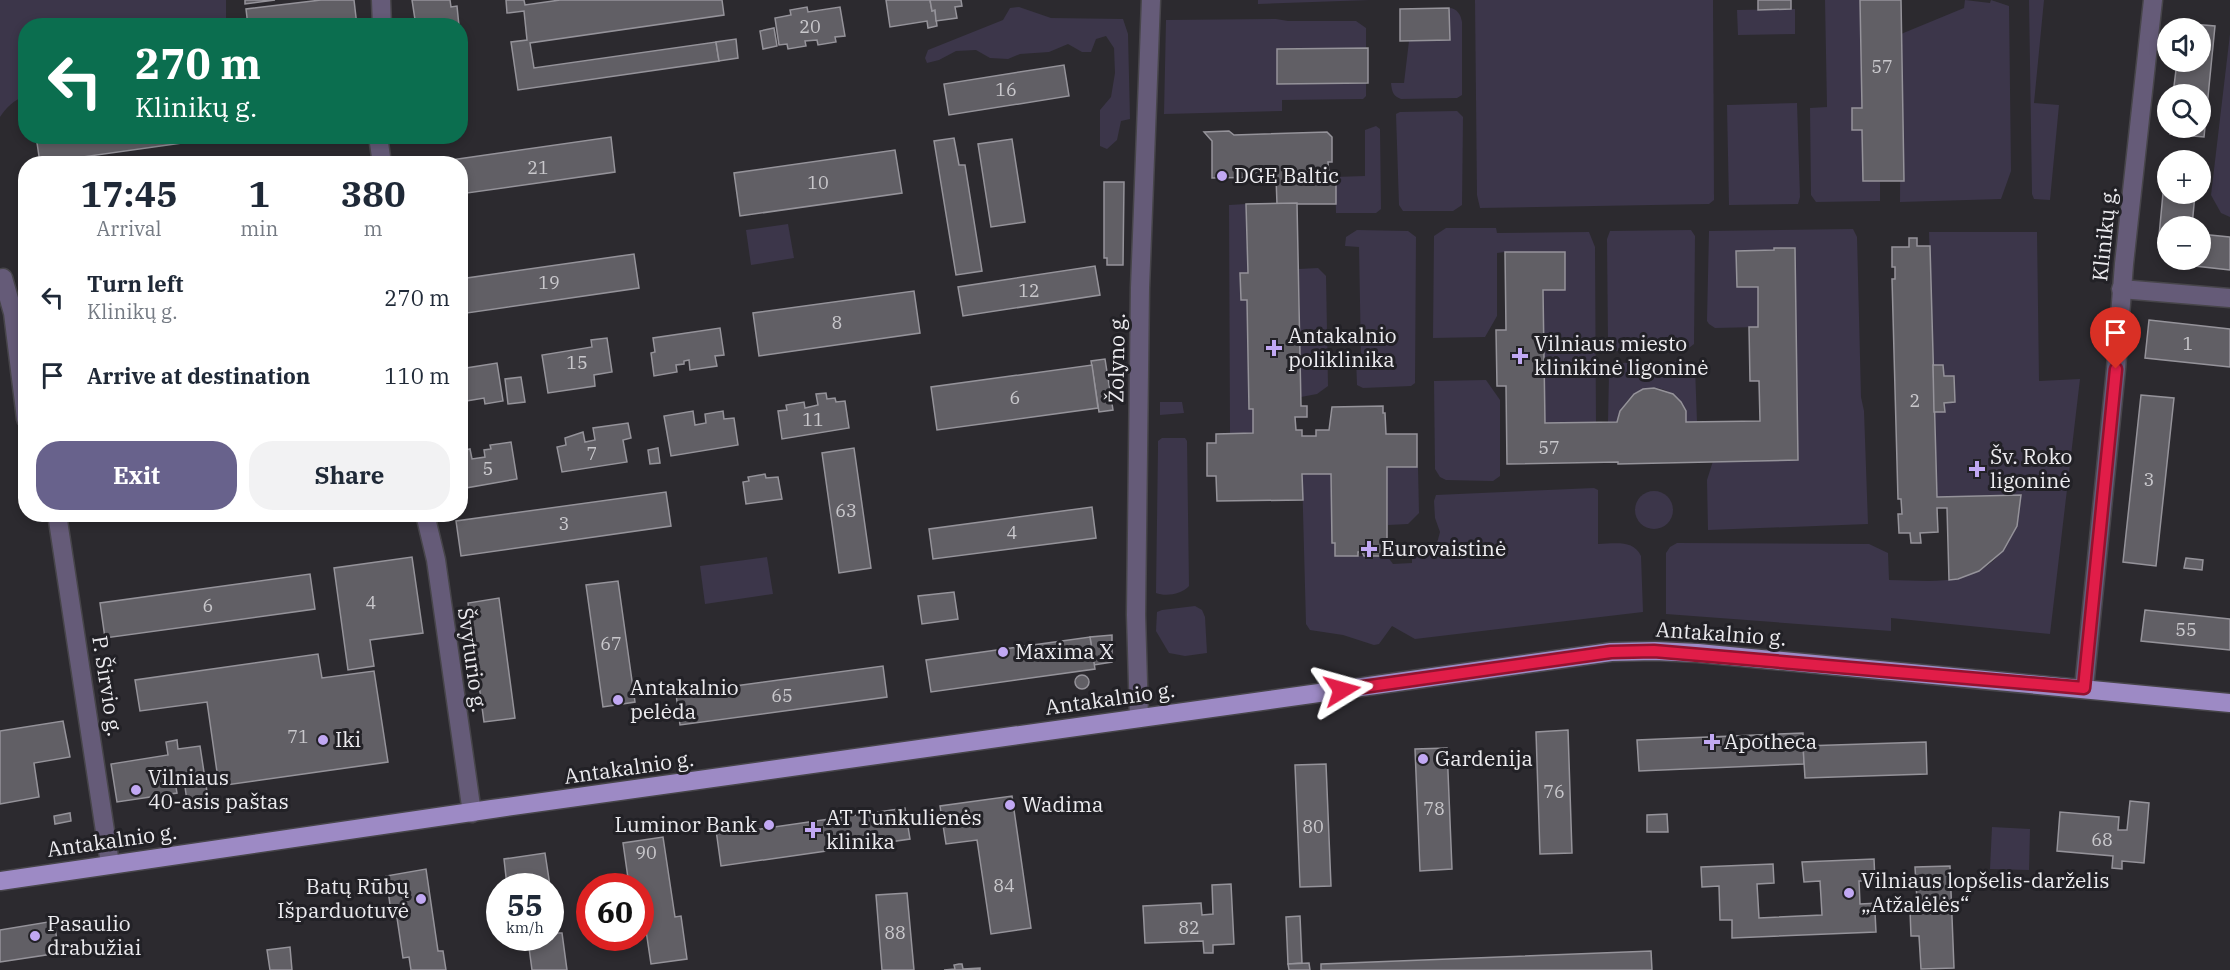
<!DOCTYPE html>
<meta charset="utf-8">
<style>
body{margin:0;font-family:"IBM Plex Serif",serif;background:#f2f2f3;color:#1f2937;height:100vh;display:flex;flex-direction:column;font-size:22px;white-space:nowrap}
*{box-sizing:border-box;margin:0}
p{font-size:20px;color:#747a83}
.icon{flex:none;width:33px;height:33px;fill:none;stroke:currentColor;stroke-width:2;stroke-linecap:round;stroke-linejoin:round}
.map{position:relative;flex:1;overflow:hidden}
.side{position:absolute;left:18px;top:156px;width:450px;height:366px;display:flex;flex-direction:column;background:#fff;border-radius:24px;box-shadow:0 3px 9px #0003}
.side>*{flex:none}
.banner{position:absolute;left:18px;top:18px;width:450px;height:126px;border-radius:24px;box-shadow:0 3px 9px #0003;background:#0b6e4f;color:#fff;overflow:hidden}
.controls{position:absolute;left:2157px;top:18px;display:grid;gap:12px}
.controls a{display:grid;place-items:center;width:54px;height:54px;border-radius:50%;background:#fff;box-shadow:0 3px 9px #0003;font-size:30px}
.speed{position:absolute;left:486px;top:873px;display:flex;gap:12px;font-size:30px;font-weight:700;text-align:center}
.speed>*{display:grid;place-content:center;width:78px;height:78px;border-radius:50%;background:#fff;box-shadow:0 3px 9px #0003;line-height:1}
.speed small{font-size:15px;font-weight:400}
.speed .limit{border:9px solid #d22;background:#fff;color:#111}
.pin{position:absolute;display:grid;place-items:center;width:51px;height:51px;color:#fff;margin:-62px -26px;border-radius:50% 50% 50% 0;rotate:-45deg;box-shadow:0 0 6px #0007}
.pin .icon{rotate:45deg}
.me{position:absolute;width:66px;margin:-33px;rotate:82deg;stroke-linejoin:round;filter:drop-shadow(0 0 4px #0008)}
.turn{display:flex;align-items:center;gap:21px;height:126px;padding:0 18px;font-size:27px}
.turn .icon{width:78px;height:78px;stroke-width:2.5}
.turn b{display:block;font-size:42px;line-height:51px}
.eta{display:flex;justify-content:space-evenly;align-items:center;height:102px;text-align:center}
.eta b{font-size:36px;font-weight:700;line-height:42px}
.button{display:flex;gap:12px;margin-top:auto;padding:12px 18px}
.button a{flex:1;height:69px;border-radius:24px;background:#68628c;color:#fff;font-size:24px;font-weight:700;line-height:69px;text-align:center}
.button a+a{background:#f2f2f3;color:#1f2937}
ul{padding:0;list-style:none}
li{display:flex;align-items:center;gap:18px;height:78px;padding:0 18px}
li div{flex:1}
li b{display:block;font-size:22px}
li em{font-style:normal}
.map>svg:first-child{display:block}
.green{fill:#3c364a}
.building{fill:#615f65;stroke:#95939a;stroke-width:1.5}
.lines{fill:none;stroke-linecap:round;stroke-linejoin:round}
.street-casing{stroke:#47454a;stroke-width:21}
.primary-casing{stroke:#47454a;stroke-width:21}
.street{stroke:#655b78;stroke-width:18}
.primary{stroke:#9d8ac5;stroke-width:18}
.route-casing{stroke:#92132f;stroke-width:15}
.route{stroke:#e11d48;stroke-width:10}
.poi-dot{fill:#c1a8f3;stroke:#222126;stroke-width:2}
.labels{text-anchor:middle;stroke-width:6;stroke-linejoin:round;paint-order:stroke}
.number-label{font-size:18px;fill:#c9c8cc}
.poi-label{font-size:21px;fill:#ecebef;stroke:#222126;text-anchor:start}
.street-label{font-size:21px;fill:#ecebef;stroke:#222126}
</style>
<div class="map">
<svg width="2230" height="970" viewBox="0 0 2230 970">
<rect width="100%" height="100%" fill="#2c2a2f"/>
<!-- green -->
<g class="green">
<path d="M0 0H226V25L26 26 25 97C15 98 5 109 0 117Z"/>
<path d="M1258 0H1370L1258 4Z"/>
<path d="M1475 0H1713L1714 200 1709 204 1480 208 1477 195Z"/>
<path d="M1825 0H1860L1862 108H1852V130H1862L1863 181H1880V201L1816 202 1811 195 1810 108 1827 107Z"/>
<path d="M1965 0 1990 3 1991 0 2009 6 2011 171 2001 199 1900 202 1901 34 1964 8Z"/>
<path d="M2029 0H2044L2034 103 2059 105 2050 200 2034 199 2032 194Z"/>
<path d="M1019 7 1051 18 1123 19 1128 34 1130 119 1121 121 1117 140 1107 149 1100 146V110L1111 97 1115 73 1114 48 1106 36 1096 39 1091 52H1082L1068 44 1049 52 1020 54 1008 59 990 58 976 50 956 51 939 60 927 63 925 58 928 50 1003 20 1010 8Z"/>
<path d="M1449 8C1457 8 1461 15 1462 22V95L1457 98 1401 99C1393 96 1392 92 1391 83H1404L1409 41 1449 40Z"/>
<path d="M1795 9V34L1738 35 1737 10Z"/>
<path d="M1276 19 1288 21H1356L1366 28V48L1277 50V84L1366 83V96L1363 99 1282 100V111L1164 114 1166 20Z"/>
<path d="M2230 34V217L2221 213 2211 195Z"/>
<path d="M1797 103 1800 197 1798 204 1729 205 1727 105Z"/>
<path d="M1457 111 1463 117 1462 205 1453 211H1403L1399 205 1396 114 1400 112Z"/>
<path d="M1376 126 1380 129 1381 209 1376 213H1336L1335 177 1365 176V130Z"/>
<path d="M1246 204 1248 273H1240L1241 300H1247L1249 409H1253V433H1230L1229 205Z"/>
<path d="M788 224 794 258 751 265 746 230Z"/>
<path d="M1446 228H1496L1497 233 1589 232 1595 247 1596 422 1545 423 1543 290H1565L1564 252H1505L1497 253V316L1485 337 1433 338 1434 236Z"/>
<path d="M1853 229 1857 237 1861 397 1864 411 1868 524 1708 530 1707 480 1713 461 1798 460 1774 250 1736 251 1737 287H1758V327L1715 328 1709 324 1707 321 1709 231Z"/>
<path d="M1357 230 1408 231 1416 237 1415 383 1411 386 1363 388 1357 385 1356 357H1361L1359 247 1345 246 1346 237Z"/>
<path d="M1691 230 1695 236 1694 344 1685 351H1615L1608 342 1607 239 1610 231Z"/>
<path d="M1929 232H2037L2039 381 2080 379 2050 634 1891 618V631L1666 614V553L1670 547 1677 543 1869 544 1888 553 1889 580C1912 580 1938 583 1959 578 2001 568 2018 535 2021 495L1937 497 1934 412H1945L1944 403 1955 402 1954 376H1944L1943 365H1933Z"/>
<path d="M1318 268 1326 276 1328 386 1317 394 1301 397 1299 269Z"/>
<path d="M1689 361 1695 367 1697 422H1686C1684 416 1683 409 1681 403 1678 398 1672 393 1667 391 1642 380 1623 399 1617 422H1608L1609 374 1610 369 1618 363Z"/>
<path d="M1486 380 1500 400V476L1493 481 1446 480 1440 477 1435 469 1434 381Z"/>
<path d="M1160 402H1182L1184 413 1160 415Z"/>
<path d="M1162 438H1185L1187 441 1189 586C1182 594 1166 597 1156 593L1158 447V441Z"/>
<path d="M1418 467 1419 513 1408 524 1388 525 1387 468Z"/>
<path d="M1302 474H1331L1332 542 1335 543V556H1387L1393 564 1412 563V551L1417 548 1436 547 1440 532 1435 518 1434 501 1436 495 1594 488 1598 490V544C1614 544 1633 539 1641 556L1643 612 1415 639 1392 626 1379 644 1374 645 1343 635 1310 630 1306 624Z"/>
<circle cx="1654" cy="510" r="19"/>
<path d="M767 557 773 594 705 604 700 566Z"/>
<path d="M1195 606 1202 610 1205 617 1207 653 1185 656 1169 653 1156 631 1157 612 1162 610Z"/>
<path d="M1992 827 2030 829 2029 870 1990 869Z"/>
</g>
<!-- building -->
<g class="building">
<path d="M245 0H275L245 4Z"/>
<path d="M321 0H354L357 26H248L246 9Z"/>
<path d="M412 0H450L451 7 457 6 459 26H416Z"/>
<path d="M506 0H524L525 5 560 0H722L724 15 530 43 534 68 716 42 719 61 518 90 511 42 527 40 524 11 507 13Z"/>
<path d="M886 0H930L932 11 935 10 937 26 928 28 927 21 890 27Z"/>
<path d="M930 0H961L962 6 955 7 957 18 936 21 935 10 932 11Z"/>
<path d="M1758 0H1791V9L1758 10Z"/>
<path d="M1860 0H1901L1904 181H1863L1862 130H1852V108H1862Z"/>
<path d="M807 7 808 12 840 7 845 36 835 37 836 42 818 45 817 40 805 41 806 46 788 49 787 44 779 45 775 18 791 15 790 10Z"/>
<path d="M1449 8 1450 40 1400 41V9Z"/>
<path d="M2180 23 2215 26 2204 137 2170 134V128H2200V94H2173L2177 62H2200V28H2180Z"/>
<path d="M774 28 777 46 763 49 760 31Z"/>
<path d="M736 39 738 58 719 61 716 42Z"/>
<path d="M1368 48V83L1277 84V49Z"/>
<path d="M1064 65 1069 96 949 115 944 84Z"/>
<path d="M1229 131 1234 135 1327 132 1332 137V162H1328L1329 174H1336V204H1277L1276 177 1212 178V141L1204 132Z"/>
<path d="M36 136H232L40 163Z"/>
<path d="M611 137 615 172 460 194V164H423Z"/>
<path d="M954 138 959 165H965L982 271 956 275 934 141Z"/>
<path d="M1012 139 1025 222 991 227 978 144Z"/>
<path d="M895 150 902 193 740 216 734 173Z"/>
<path d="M2165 172H2168V194H2195L2192 226H2168V237L2159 236Z"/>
<path d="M1104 182H1124L1123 265H1107V258H1104Z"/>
<path d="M1297 203 1301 406H1307V417H1295L1296 430H1302V436H1316V430H1329L1332 407 1383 406V413H1385L1386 434H1417V467H1387V556H1364L1362 552H1358V556H1335V543H1332L1331 474H1302L1303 500 1217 501 1216 476H1207V443H1216V434L1253 433V409H1249L1247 300H1241L1240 273H1248L1246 204Z"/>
<path d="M2200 234 2230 237V270L2186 265 2187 260H2200Z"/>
<path d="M1909 238H1917V246H1930L1937 497 2021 495 2017 526 2003 551 1979 571 1958 579 1949 580 1947 508H1937L1938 532 1920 533 1921 543H1911L1910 533H1899L1898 514H1902L1901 499H1898L1892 279H1895V267H1892V247H1909Z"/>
<path d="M1774 248H1795L1798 460 1618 464V462L1507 464 1506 386H1497L1496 330H1506L1505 252H1565V290H1543L1545 423 1617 422 1620 411 1634 394 1643 389 1654 388 1673 394 1681 402 1686 411V422L1760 421 1759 381H1750L1749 327H1758V287H1737L1736 251 1774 250Z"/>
<path d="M634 254 639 288 460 314V279Z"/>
<path d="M1095 266 1100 295 963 316 958 287Z"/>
<path d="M914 291 920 333 759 356 753 313Z"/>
<path d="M2149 320 2230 329V367L2145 358Z"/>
<path d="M720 328 724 355 715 356 717 366 690 370 689 360 684 361V364L676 365 677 372 654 376 651 353 655 352 653 338Z"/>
<path d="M607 338 612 372 594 375 595 386 548 393 542 355 592 347 591 340Z"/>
<path d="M1105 359 1113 410 1099 412 1091 361Z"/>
<path d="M497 363 503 401 485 404 484 398 460 402V369Z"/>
<path d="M1092 365 1098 408 937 430 931 387Z"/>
<path d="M1933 365H1943L1944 376H1954L1955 402 1944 403 1945 412H1934Z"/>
<path d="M521 377 525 402 508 404 505 379Z"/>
<path d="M826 393 827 399 835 398 836 402 845 401 849 428 782 439 778 411 787 410 786 405 804 402 805 408 818 405 816 394Z"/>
<path d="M2141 395 2174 398 2156 566 2123 562Z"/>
<path d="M693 411 695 425 706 423 705 414 723 411 724 419 734 418 738 445 671 456 664 416Z"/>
<path d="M628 423 631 438 623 440 627 462 562 472 557 447 566 445 565 438 583 432 585 442 595 440 593 428Z"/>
<path d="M511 442 517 479 460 489V451L470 449 472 459 485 457 484 450 491 449 490 445Z"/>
<path d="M658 448 660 463 650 464 648 450Z"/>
<path d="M854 448 871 568 839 573 822 453Z"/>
<path d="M765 474 766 478 778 477 782 499 746 504 743 482 749 481 748 477Z"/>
<path d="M666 492 671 526 461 556 456 521Z"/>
<path d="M1092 507 1096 538 933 559 929 529Z"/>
<path d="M87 514H122L88 519Z"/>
<path d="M338 514H367V515L339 519Z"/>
<path d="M412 557 423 633 370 640 374 666 348 670 334 568Z"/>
<path d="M2186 558 2203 560 2202 570 2184 568Z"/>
<path d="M310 574 315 609 105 638 100 603Z"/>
<path d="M618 581 635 702 603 707 586 585Z"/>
<path d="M954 592 958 619 922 624 918 596Z"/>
<path d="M499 598 515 718 484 722 468 603Z"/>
<path d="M2145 610 2230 619V650L2141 641Z"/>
<path d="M1112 635V662L1094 665 1090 637Z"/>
<path d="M1090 637 1095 669 931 692 926 660Z"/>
<path d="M318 654 322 678 374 671 388 762 219 786 207 702 140 711 135 680Z"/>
<path d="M883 666 887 697 680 725 676 694Z"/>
<circle cx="1082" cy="682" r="7"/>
<path d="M63 721 70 757 34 763 39 797 0 804V731Z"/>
<path d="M1568 730 1572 853 1540 854 1536 732Z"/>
<path d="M1803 733 1804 764 1639 771 1637 740Z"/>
<path d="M177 740 178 749 200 746 209 805 188 808 184 780 175 781 177 793 117 802 111 764 168 755 166 742Z"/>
<path d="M1926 742 1927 774 1805 778 1803 746Z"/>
<path d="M1447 748 1452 869 1420 871 1415 749Z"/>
<path d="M1326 764 1331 886 1300 887 1295 765Z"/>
<path d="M1012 796 1031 928 991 934 977 840 946 844 940 806Z"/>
<path d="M2130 801 2149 803 2144 863 2122 861V869L2112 868 2113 856 2057 851 2060 812 2119 817 2118 830H2127Z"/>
<path d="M905 808 910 839 721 866 716 830 747 826V831Z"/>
<path d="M70 813 71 821 55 824 54 816Z"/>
<path d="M1667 814 1668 832H1647V815Z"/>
<path d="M663 837 675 917 681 916 687 959 651 964 645 924 640 925V886L629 885 623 843Z"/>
<path d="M545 853 550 886H507L504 859Z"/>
<path d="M1874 859 1875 881H1859L1860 904 1917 901 1915 867 1950 866 1954 968 1921 969 1919 936H1911L1910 910 1875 912 1876 932 1732 938V920H1720L1719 886 1702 887 1701 867 1773 864 1774 883 1757 884 1759 918 1822 915 1820 881 1804 882 1802 862Z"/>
<path d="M426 869 438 951H443L446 970H411L409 957 403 958 397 918 392 919 386 876Z"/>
<path d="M1231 884 1234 944 1213 945V953H1204L1203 941 1145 943 1143 906 1201 903 1202 915 1213 914 1212 885Z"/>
<path d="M550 891 556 933H562L567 970H532L528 940 522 941V938H550Z"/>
<path d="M907 893 914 970H882L876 895Z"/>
<path d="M1300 916 1302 963 1288 964 1286 917Z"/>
<path d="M54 921 59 953 0 962V930Z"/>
<path d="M290 947 292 970H270L267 950Z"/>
<path d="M1651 951 1652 970H1321V964Z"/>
<path d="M1309 963 1310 970H1289L1288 964Z"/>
<path d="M959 964H962L963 969 980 968V970H944L955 969 954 965Z"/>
</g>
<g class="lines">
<!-- street casing -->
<g class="street-casing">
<g id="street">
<path d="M381 0 382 26"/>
<path d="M378 136 382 164"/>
<path d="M3 278 13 313 26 419"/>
<path d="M2121 289 2230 298"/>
<path d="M57 514 110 864"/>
<path d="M425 514 436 560 472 813"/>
<path d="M2084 688 2116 369 2124 264 2153 0"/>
<path d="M1139 718 1136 615 1140 288 1151 0"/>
</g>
</g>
<!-- primary casing -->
<g class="primary-casing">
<path id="primary" d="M0 881 492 809 1611 652 1655 651 1698 653 2230 703"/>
</g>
<!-- street -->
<use href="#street" class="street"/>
<!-- primary -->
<use href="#primary" class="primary"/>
</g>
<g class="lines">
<!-- route casing -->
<g class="route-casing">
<path id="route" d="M1342 690 1611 652 1654 651 2084 688 2116 369"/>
</g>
<!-- route -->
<use href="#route" class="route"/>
</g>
<!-- markers -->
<g class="poi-dot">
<circle cx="1222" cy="176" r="6"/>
<path d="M1271 339h6v6h6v6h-6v6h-6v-6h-6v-6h6z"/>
<path d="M1517 347h6v6h6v6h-6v6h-6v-6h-6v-6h6z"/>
<path d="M1974 460h6v6h6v6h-6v6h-6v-6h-6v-6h6z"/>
<path d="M1366 540h6v6h6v6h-6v6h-6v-6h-6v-6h6z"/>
<circle cx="1003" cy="652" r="6"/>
<circle cx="618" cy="700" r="6"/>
<circle cx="323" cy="740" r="6"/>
<path d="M1709 733h6v6h6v6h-6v6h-6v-6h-6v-6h6z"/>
<circle cx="1423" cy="759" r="6"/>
<circle cx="136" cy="790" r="6"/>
<circle cx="1010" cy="805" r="6"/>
<circle cx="769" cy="825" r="6"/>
<path d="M810 821h6v6h6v6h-6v6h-6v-6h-6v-6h6z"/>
<circle cx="1849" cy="893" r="6"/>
<circle cx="421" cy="899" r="6"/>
<circle cx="35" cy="936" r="6"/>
</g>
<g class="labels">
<!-- number labels -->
<g class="number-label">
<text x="810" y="33">20</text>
<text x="1882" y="73">57</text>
<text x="1006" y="96">16</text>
<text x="538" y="174">21</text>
<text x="818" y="189">10</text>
<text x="549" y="289">19</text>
<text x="1029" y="297">12</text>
<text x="837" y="329">8</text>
<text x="2188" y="350">1</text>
<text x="577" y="369">15</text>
<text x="1015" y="404">6</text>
<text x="1915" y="407">2</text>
<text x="813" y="426">11</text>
<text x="1549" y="454">57</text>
<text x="592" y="460">7</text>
<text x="488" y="475">5</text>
<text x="2149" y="486">3</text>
<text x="846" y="517">63</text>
<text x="564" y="530">3</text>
<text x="1012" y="539">4</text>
<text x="371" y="609">4</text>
<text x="208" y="612">6</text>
<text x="2186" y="636">55</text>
<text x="611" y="650">67</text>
<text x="782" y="702">65</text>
<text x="298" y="743">71</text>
<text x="1554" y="798">76</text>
<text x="1434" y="815">78</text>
<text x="1313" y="833">80</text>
<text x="2102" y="846">68</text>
<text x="646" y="859">90</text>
<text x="1004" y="892">84</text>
<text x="1189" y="934">82</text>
<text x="895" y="939">88</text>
</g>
<!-- poi labels -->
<g class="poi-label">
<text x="1234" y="183">DGE Baltic</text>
<text x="1288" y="343">Antakalnio<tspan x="1288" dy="24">poliklinika</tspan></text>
<text x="1534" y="351">Vilniaus miesto<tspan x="1534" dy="24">klinikinė ligoninė</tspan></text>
<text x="1990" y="464">Šv. Roko<tspan x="1990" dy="24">ligoninė</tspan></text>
<text x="1381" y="556">Eurovaistinė</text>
<text x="1015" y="659">Maxima X</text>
<text x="630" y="695">Antakalnio<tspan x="630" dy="24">pelėda</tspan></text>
<text x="335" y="747">Iki</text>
<text x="1724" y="749">Apotheca</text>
<text x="1435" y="766">Gardenija</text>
<text x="148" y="785">Vilniaus<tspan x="148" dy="24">40-asis paštas</tspan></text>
<text x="1022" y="812">Wadima</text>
<text x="826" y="825">AT Tunkulienės<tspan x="826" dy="24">klinika</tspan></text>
<text x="757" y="832" text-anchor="end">Luminor Bank</text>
<text x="1861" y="888">Vilniaus lopšelis-darželis<tspan x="1861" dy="24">„Atžalėlės“</tspan></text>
<text x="409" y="894" text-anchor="end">Batų Rūbų<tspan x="409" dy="24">Išparduotuvė</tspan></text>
<text x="47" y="931">Pasaulio<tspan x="47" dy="24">drabužiai</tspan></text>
</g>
<!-- street labels -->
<g class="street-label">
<text transform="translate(2105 234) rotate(-84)" y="7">Klinikų g.</text>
<text transform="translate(1117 358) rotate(-89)" y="7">Žolyno g.</text>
<text transform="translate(1721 634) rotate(4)" y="7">Antakalnio g.</text>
<text transform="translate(472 660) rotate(82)" y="7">Švyturio g.</text>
<text transform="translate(107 686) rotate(81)" y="7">P. Širvio g.</text>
<text transform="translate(1110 699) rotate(-8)" y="7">Antakalnio g.</text>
<text transform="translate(629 768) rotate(-8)" y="7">Antakalnio g.</text>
<text transform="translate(112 841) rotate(-8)" y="7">Antakalnio g.</text>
</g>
</g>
</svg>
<div class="controls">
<a><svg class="icon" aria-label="sound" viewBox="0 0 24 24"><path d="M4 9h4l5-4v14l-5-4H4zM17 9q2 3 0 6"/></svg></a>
<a><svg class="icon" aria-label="search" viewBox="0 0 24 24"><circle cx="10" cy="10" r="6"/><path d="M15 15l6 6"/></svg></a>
<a>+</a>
<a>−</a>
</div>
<div class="speed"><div>55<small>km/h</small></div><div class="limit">60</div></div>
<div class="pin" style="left:2116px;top:369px;background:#d93025"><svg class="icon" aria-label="arrive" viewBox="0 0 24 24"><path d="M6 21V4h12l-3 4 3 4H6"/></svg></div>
<svg class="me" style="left:1342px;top:690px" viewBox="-20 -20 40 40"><path d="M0-17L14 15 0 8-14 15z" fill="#e11d48" stroke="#fff" stroke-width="4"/></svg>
<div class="banner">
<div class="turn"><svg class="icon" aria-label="left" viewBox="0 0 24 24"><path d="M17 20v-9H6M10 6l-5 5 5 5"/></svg><div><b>270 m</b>Klinikų g.</div></div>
</div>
<section class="side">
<div class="eta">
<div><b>17:45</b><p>Arrival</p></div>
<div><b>1</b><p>min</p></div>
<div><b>380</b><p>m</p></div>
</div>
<ul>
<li><svg class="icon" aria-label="left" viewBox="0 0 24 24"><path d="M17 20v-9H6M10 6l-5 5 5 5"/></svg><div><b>Turn left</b><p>Klinikų g.</p></div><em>270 m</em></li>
<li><svg class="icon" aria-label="arrive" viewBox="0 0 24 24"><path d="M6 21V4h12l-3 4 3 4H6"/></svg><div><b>Arrive at destination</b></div><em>110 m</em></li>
</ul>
<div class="button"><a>Exit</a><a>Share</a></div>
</section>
</div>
